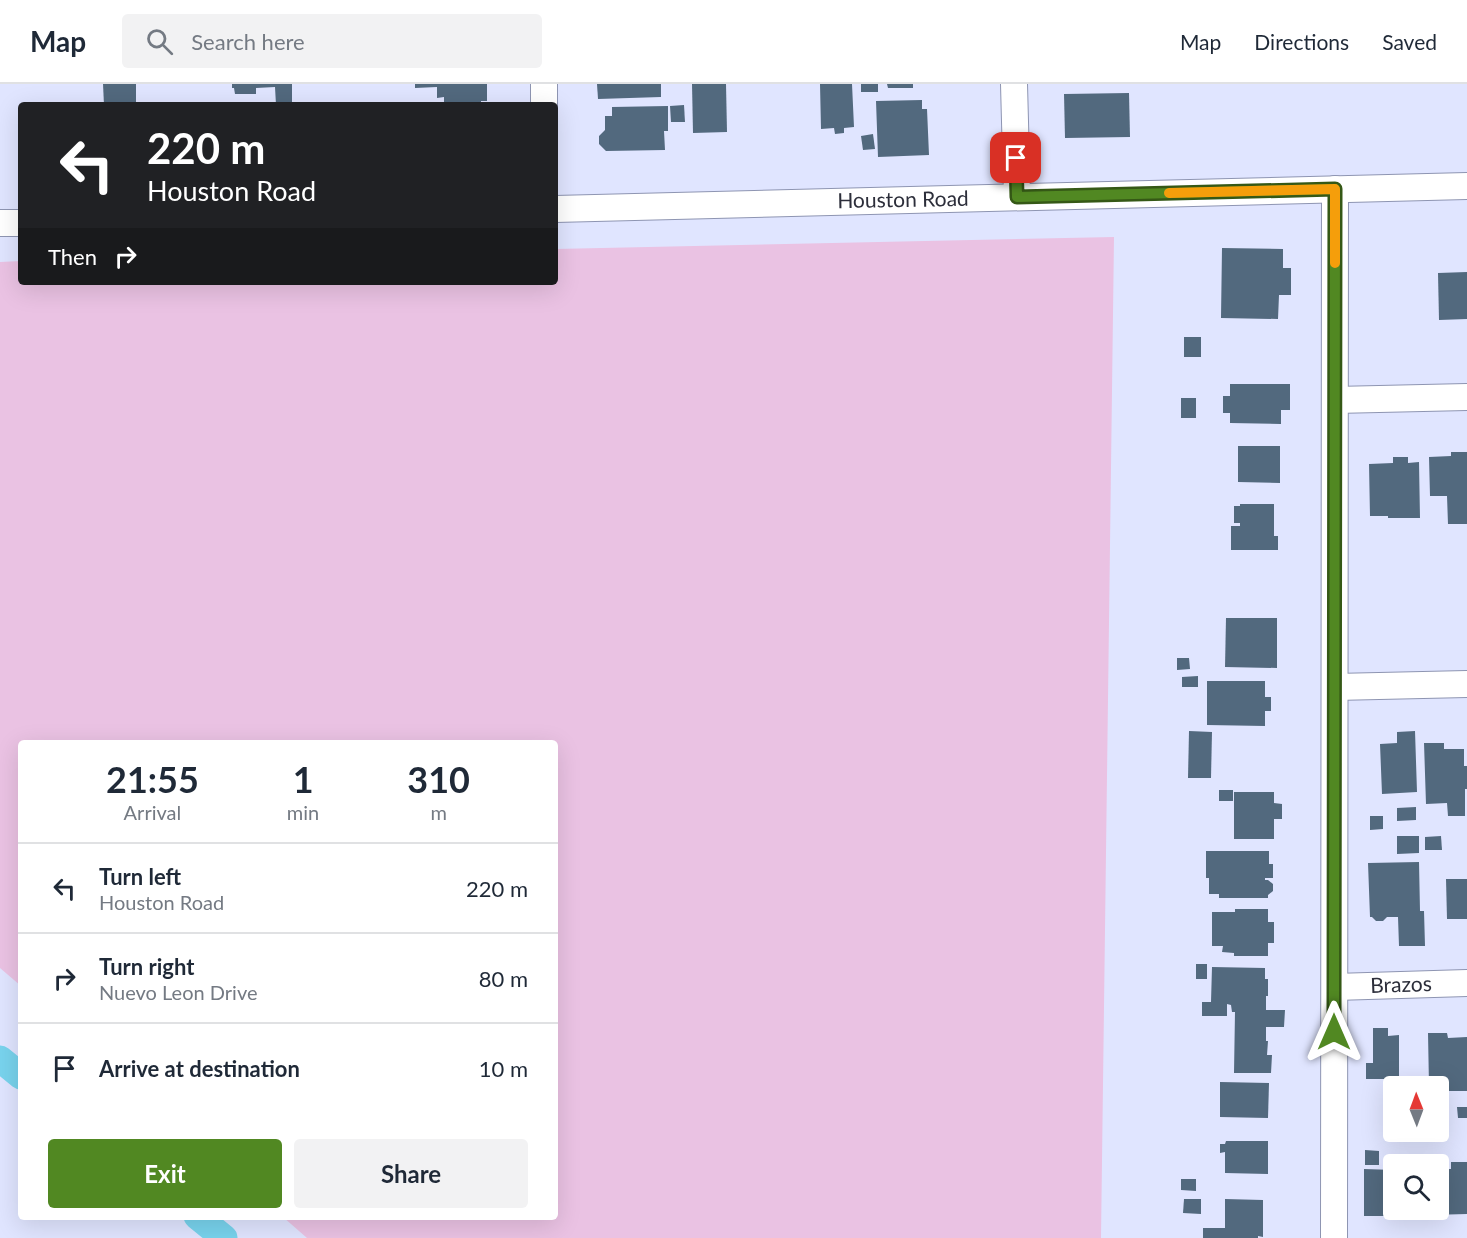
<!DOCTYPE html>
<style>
body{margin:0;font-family:Lato,sans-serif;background:#f2f2f3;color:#1f2937;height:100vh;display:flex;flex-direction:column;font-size:22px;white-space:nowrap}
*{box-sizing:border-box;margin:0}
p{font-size:20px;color:#747a83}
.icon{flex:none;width:33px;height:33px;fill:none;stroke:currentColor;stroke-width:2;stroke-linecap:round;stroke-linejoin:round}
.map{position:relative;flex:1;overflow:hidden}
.sheet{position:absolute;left:18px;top:656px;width:540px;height:480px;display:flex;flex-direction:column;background:#fff;border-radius:6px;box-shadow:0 6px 24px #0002}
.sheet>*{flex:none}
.banner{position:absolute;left:18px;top:18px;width:540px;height:183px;border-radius:6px;box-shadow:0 6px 24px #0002;background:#202124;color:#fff;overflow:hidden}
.needle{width:39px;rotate:359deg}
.buttons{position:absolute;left:1383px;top:992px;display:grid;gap:12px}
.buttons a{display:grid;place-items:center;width:66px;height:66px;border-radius:6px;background:#fff;box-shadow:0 6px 24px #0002;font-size:30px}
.pin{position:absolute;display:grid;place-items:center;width:51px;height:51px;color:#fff;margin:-26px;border-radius:12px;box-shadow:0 3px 9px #0006}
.me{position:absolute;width:66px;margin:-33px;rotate:0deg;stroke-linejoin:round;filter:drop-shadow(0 0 4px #0008)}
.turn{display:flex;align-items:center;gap:21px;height:126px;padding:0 30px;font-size:27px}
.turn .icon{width:78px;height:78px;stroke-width:2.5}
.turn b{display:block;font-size:42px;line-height:51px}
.then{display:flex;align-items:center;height:57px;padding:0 30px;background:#0003;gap:12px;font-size:22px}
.eta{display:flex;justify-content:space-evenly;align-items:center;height:102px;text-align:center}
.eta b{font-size:36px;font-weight:700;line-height:42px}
.button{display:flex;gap:12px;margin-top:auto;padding:12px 30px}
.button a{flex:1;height:69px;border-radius:6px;background:#518822;color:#fff;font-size:24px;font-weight:700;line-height:69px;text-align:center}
.button a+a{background:#f2f2f3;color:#1f2937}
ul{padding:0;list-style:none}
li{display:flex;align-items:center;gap:18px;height:90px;padding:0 30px;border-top:2px solid #e0e1e3}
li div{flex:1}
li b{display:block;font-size:22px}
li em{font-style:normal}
header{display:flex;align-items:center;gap:36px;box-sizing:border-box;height:84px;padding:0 30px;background:#fff;border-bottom:2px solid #e0e1e3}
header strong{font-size:28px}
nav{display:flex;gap:33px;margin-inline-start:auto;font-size:21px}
.search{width:420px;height:54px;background:#f2f2f3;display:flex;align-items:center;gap:15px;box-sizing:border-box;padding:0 21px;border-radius:6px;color:#747a83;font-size:22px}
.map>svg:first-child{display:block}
.green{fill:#eac2e3}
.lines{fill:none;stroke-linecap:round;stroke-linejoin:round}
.canal{stroke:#78d3ed;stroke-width:27}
.building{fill:#52697e}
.minor-casing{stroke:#8e95b2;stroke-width:28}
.minor{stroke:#fff;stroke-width:26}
.route-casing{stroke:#355816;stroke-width:15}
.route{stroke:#518822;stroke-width:10}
.slow{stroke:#f59e0b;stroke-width:10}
.labels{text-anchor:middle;stroke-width:6;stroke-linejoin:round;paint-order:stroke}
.street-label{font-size:21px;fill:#2c2e3a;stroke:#fff}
</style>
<header>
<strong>Map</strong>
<div class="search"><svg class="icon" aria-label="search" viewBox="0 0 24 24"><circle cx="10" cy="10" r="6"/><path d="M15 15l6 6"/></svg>Search here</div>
<nav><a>Map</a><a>Directions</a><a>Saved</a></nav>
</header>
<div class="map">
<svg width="1467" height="1154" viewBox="0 0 1467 1154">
<rect width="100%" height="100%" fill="#e0e5ff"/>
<!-- green -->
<path class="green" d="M1114 153 1101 1154H307L283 1133 555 1132V658H21V902L0 884V178L21 177V198H555V165Z"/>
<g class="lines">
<!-- canal -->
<g class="canal">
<path d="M0 975 21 992"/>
<path d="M197 1132 224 1154"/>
</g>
</g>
<!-- building -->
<g class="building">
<path d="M103 0H136V21H104Z"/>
<path d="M232 0H292V21H276L275 3 256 4V10H235L234 4H232Z"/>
<path d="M415 0H487V17H481V21H444V13L437 14V3L415 4Z"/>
<path d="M597 0H661V13L598 15Z"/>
<path d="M692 0H726L727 48 693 49Z"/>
<path d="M820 0H852L854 43 844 44V49L835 50 834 44 821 45Z"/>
<rect x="861" y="0" width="17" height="8"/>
<path d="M887 0H913V4H888Z"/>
<path d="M1129 9 1130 53 1065 54 1064 10Z"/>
<path d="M922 16V25H927L929 71 878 73 876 17Z"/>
<path d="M684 21 685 38H671L670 22Z"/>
<path d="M668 22V47H664L665 66 606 67 599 60V52L605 46V32H612V23Z"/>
<path d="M873 50 875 65 863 66 861 52Z"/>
<path d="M1222 164 1283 165V184H1291V211H1279L1278 235 1221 234Z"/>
<path d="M1467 188V235L1439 236 1438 189Z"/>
<rect x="1184" y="253" width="17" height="20"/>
<path d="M1230 300H1290V326H1281V340L1230 339V329H1223V312H1230Z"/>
<rect x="1181" y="314" width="15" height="20"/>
<path d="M1238 362H1280V399L1238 398Z"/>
<path d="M1451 368H1467V440H1448L1447 412H1430L1429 373 1451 372Z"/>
<path d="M1393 373H1408V379L1419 378 1420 434H1388V432H1370L1369 380 1393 379Z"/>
<path d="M1240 420H1274V452H1278V466H1231V442H1240V439H1234V422H1240Z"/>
<path d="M1226 534H1277V584L1225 583Z"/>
<path d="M1177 574H1189L1190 585 1177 586Z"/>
<path d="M1198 592V603H1182V593Z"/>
<path d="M1207 597H1265V613H1271V627H1265V642L1207 641Z"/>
<path d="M1189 647 1212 648 1211 694H1188Z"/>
<path d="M1415 647 1417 708 1382 710 1380 660 1397 659V648Z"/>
<path d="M1424 659H1444V665H1464V682H1467V705H1465V732H1448L1447 719 1426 720Z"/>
<rect x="1219" y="706" width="14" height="11"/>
<path d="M1234 708H1274V719L1282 720V735H1274V755H1234Z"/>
<path d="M1416 723V736L1397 737V724Z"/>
<path d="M1370 732H1383V745L1370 746Z"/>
<path d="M1397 752H1419V769L1397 770Z"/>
<path d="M1441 752 1442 766H1425V753Z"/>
<path d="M1206 767H1269V780H1273V794H1265V796H1268L1273 800V807L1268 811V814H1219V810H1209V794H1206Z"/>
<path d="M1419 778 1420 827H1424L1425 862H1399L1398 833H1387L1383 837H1376L1372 833H1370L1368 779Z"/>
<path d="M1446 795H1467V835H1447Z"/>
<path d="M1235 825H1268V838H1274V859H1268V872H1234V869L1222 868 1223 862H1212V828H1235Z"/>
<rect x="1196" y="880" width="11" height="15"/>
<path d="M1212 883 1265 884V895H1268V912H1266V926H1285L1284 943H1266V957H1268L1267 971H1272L1271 989H1234L1235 928H1232L1231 921 1227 920V932H1202V918H1211Z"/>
<path d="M1373 944H1388V952L1399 951V995H1366V979H1373Z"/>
<path d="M1428 949H1447L1448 954 1467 953V1007H1444L1445 1025H1438V1002H1429Z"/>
<path d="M1220 998 1269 999 1268 1034 1220 1033Z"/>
<path d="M1457 1023H1467V1034H1458Z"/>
<path d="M1226 1057H1268V1090L1225 1089V1068L1220 1069V1060H1225Z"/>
<path d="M1365 1066 1379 1067V1081H1365Z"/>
<path d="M1451 1078H1467V1130L1430 1131V1125H1438V1085H1451Z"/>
<path d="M1364 1085 1394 1086V1125H1416V1132H1364Z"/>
<path d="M1181 1095H1196V1107L1181 1106Z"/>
<path d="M1184 1115H1201V1130L1183 1129Z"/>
<path d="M1225 1115 1263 1116V1153L1258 1152V1154H1203V1144H1225Z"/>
</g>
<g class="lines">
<!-- minor casing -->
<g class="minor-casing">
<g id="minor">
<path d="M544 0V21"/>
<path d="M1014 0 1017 113"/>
<path d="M555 125 1467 102"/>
<path d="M0 139H21"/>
<path d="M1335 316 1467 313"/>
<path d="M1335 603 1467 600"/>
<path d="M1335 903 1467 899"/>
<path d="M1334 1154 1335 105"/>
</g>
</g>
<!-- minor -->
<use href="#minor" class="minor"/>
</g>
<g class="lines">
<!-- route casing -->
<g class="route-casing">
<path id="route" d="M1016 74 1017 113 1335 105 1334 948"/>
</g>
<!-- route -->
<use href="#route" class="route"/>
<!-- slow -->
<path class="slow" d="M1169 109 1335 105V179"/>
</g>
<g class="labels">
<!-- street labels -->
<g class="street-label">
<text transform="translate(903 116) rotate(-1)" y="7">Houston Road</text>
<text transform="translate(1401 901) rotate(-2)" y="7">Brazos</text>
</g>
</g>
</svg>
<div class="buttons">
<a><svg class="needle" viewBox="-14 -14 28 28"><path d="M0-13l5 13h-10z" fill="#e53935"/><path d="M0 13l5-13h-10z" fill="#747a83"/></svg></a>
<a><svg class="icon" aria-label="search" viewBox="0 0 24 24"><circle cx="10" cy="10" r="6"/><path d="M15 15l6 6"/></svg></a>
</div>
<div class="pin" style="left:1016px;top:74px;background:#d93025"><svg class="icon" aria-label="arrive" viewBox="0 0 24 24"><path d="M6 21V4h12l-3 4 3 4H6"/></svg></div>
<svg class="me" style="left:1334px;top:948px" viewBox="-20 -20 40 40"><path d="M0-17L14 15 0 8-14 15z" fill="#518822" stroke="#fff" stroke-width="4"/></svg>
<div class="banner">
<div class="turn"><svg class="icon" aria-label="left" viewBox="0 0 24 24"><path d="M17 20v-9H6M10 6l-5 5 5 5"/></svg><div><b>220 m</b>Houston Road</div></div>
<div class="then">Then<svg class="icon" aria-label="right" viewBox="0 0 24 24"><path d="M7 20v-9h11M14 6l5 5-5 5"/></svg></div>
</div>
<section class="sheet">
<div class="eta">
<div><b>21:55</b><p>Arrival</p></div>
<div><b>1</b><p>min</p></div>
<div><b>310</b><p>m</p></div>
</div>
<ul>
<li><svg class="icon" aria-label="left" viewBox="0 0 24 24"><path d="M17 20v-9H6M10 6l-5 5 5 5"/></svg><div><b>Turn left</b><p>Houston Road</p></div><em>220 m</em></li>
<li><svg class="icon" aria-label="right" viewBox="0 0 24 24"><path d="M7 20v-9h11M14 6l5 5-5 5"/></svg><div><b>Turn right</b><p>Nuevo Leon Drive</p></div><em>80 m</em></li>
<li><svg class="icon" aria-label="arrive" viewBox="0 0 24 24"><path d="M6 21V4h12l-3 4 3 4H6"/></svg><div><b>Arrive at destination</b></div><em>10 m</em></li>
</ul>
<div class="button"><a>Exit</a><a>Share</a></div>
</section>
</div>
